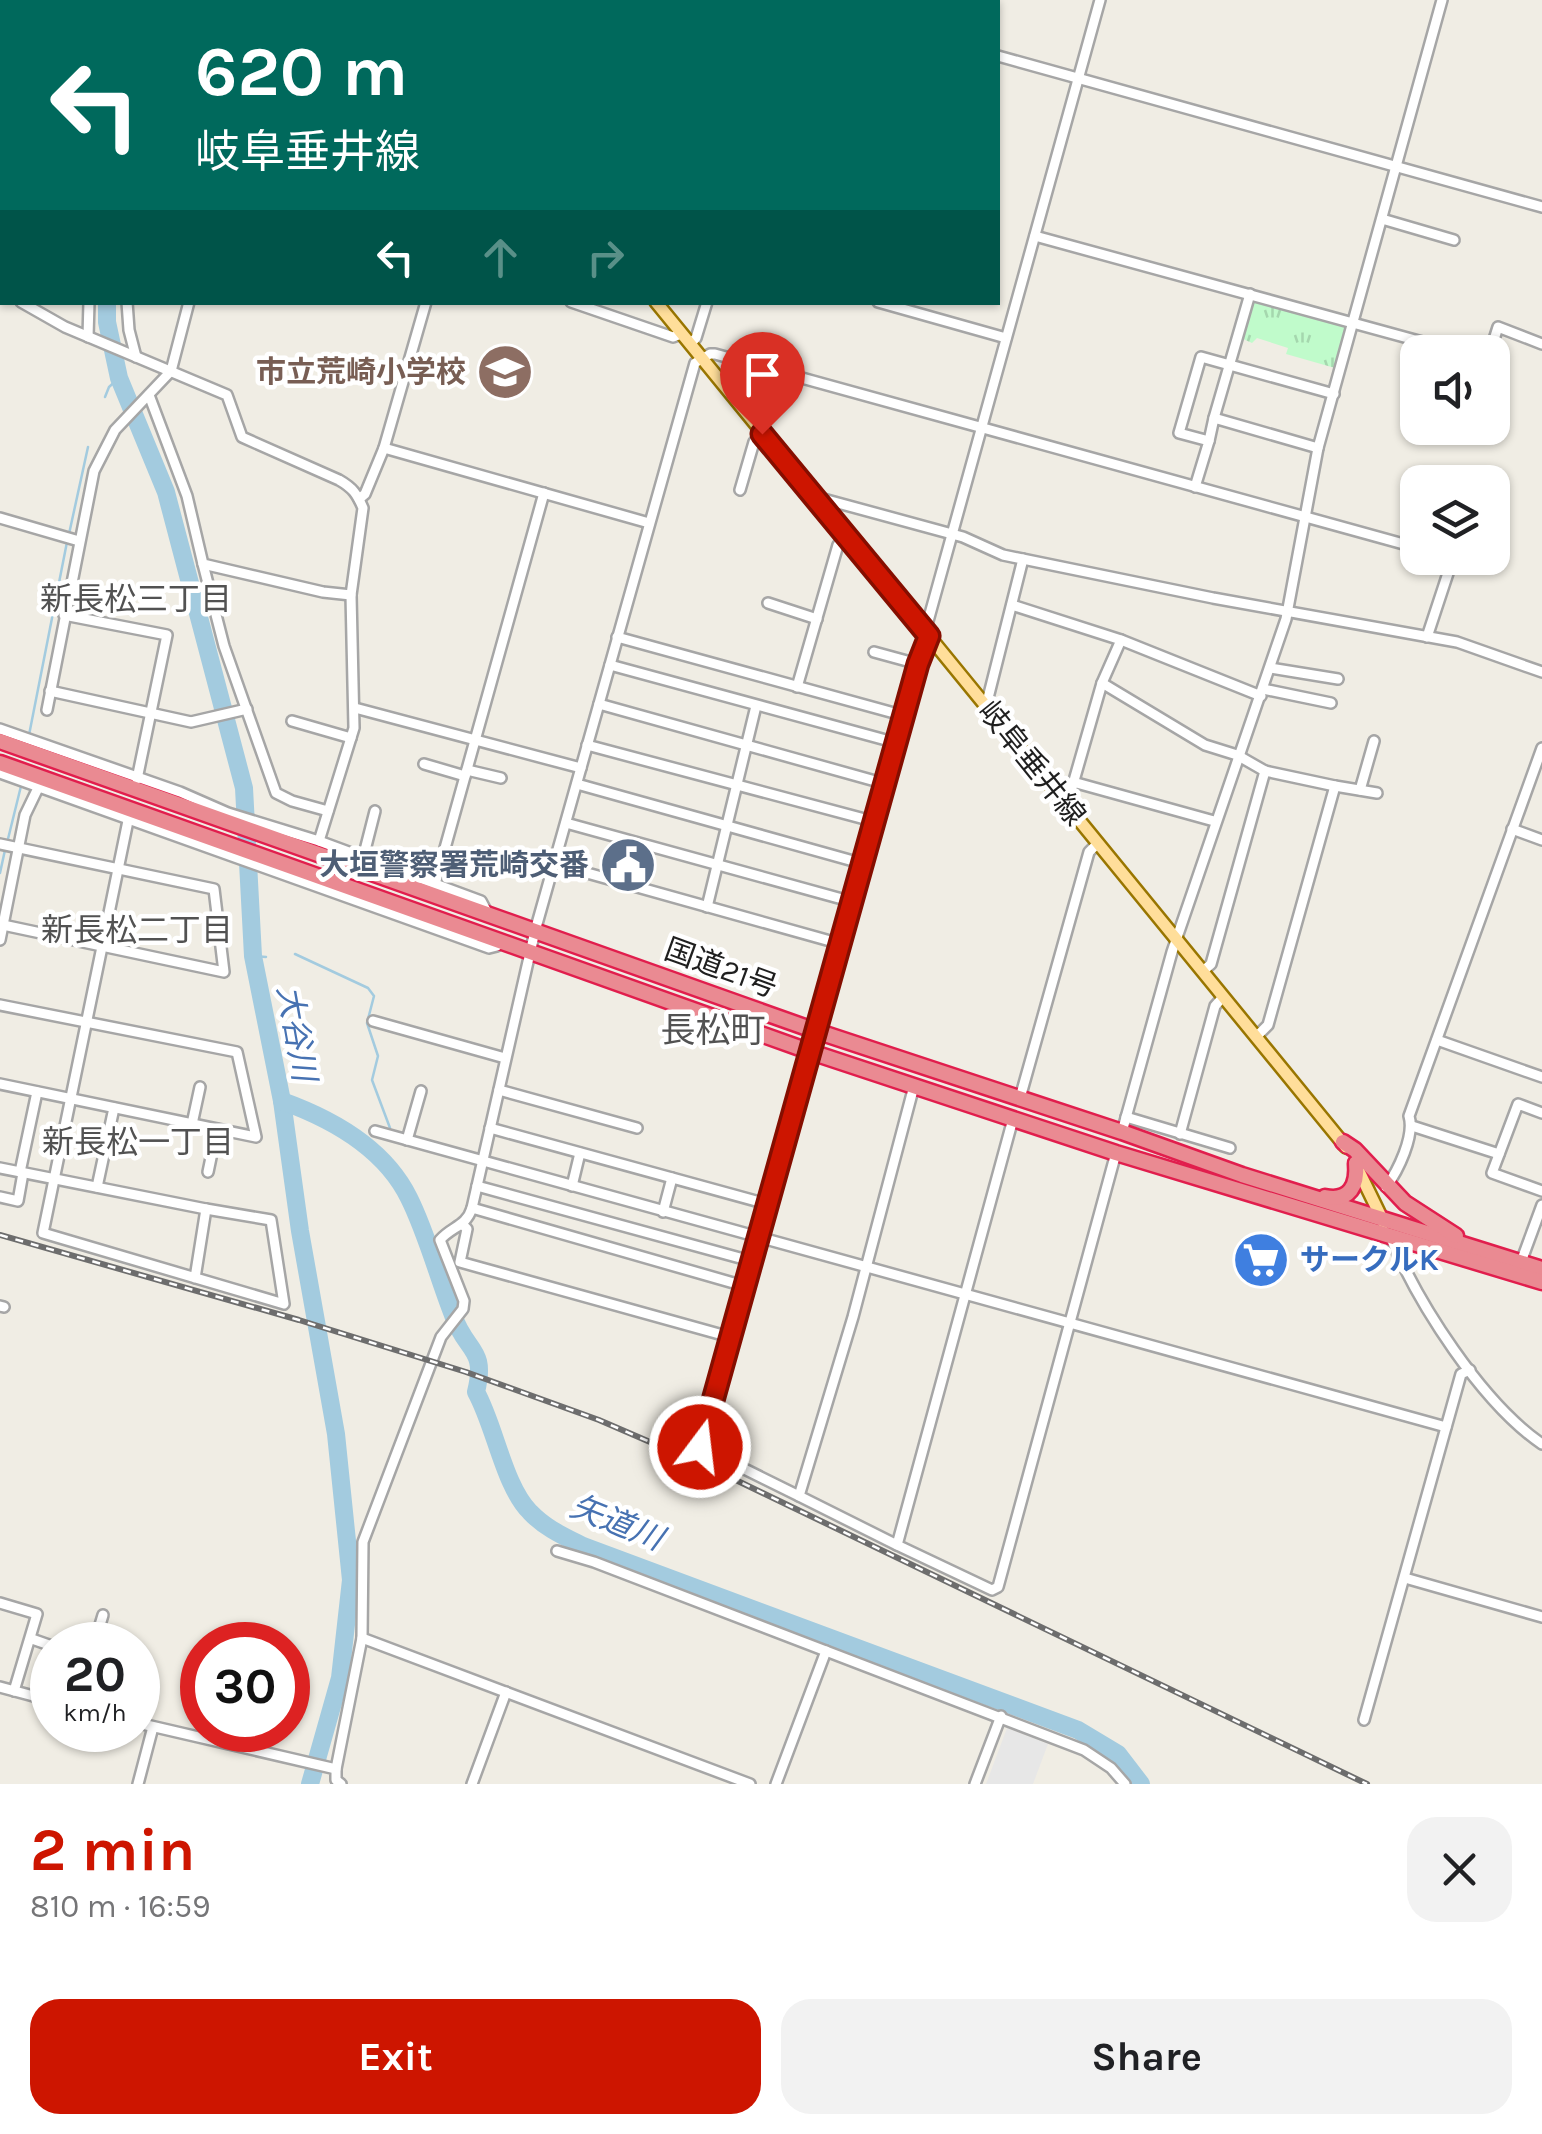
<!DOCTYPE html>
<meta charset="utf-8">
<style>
body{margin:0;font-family:Karla,"Noto Sans JP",sans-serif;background:#f2f2f2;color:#202124;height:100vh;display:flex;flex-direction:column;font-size:38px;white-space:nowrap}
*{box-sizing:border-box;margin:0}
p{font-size:32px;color:#757577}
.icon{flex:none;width:55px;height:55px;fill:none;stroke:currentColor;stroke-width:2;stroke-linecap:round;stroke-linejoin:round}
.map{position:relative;height:1784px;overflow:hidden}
.side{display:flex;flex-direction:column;background:#fff;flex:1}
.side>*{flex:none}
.top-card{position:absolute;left:0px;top:0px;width:1000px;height:305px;box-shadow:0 2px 8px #0004;background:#00695c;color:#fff;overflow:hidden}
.fabs{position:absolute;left:1400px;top:335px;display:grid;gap:20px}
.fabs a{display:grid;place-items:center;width:110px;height:110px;border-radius:20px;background:#fff;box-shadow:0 2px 8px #0004;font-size:50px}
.speed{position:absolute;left:30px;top:1622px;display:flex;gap:20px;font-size:50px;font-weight:700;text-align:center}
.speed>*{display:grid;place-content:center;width:130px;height:130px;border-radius:50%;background:#fff;box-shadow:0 2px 8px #0004;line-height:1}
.speed small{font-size:25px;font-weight:400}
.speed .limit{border:15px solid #d22;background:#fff;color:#111}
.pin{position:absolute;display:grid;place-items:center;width:85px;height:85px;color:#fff;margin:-102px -42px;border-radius:50% 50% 50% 0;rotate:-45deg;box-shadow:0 0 10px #0007}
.pin .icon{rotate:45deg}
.me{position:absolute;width:110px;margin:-55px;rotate:15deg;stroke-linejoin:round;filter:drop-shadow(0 0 8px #0008)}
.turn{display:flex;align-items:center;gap:35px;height:210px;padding:0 30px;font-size:45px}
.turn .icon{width:130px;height:130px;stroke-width:2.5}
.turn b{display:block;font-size:70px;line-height:85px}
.lanes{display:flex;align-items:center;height:95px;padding:0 30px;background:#0003;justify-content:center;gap:50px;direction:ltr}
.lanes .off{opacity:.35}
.round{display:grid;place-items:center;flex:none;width:105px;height:105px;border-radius:30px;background:#f2f2f2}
.summary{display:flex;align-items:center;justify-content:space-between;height:170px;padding:0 30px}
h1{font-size:60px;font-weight:700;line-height:75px;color:#cd1500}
.button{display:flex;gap:20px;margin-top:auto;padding:20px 30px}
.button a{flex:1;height:115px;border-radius:30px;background:#cd1500;color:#fff;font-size:40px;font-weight:700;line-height:115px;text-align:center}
.button a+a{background:#f2f2f2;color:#202124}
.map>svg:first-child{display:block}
.park{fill:url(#park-tufts)}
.parking{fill:#e7e7e7}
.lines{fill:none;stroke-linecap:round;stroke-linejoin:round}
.stream{stroke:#a3cbdf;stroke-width:2.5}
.river{stroke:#a3cbdf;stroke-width:18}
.minor-casing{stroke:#a6a6a6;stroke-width:14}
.major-casing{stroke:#997600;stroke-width:16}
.highway-casing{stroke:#e11e4d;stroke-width:19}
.minor{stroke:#fff;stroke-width:9}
.major{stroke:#ffde9a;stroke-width:11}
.highway{stroke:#ea8a92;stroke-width:14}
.rail-casing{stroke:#6d6d6d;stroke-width:6}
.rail{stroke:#fff;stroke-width:2.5;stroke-dasharray:8;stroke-linecap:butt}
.route-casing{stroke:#850e00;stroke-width:25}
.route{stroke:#cd1500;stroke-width:18}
.labels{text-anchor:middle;stroke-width:9;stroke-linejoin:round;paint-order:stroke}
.education-label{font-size:30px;font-weight:bold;fill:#785e54;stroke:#fff;text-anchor:end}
.street-label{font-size:30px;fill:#1f1f1f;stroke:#fff}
.service-label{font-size:30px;font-weight:bold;fill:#4e5e75;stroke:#fff;text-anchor:end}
.shop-label{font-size:30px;font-weight:bold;fill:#366cbe;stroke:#fff;text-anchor:start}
.neighbourhood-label{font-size:32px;fill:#525252;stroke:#fff}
.water-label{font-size:32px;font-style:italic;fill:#4772b2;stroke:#fff}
.quarter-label{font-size:35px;fill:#525252;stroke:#fff}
</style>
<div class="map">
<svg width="1542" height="1784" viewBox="0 0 1542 1784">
<defs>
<pattern id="park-tufts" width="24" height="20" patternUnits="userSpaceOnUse" patternTransform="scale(2.5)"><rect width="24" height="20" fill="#c0fbcb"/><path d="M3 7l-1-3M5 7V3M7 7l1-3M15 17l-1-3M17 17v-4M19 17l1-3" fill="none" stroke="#a5d7ae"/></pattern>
</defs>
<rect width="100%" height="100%" fill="#f0ede4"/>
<!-- park -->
<path class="park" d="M1245 297 1347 325 1335 368 1286 354 1288 348 1257 338 1252 343 1241 338Z"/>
<!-- parking -->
<path class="parking" d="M1007 1728 1048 1744 1033 1784H986Z"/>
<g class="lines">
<!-- stream -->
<g class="stream">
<path d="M105 397 109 387 119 378"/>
<path d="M69 534 88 447"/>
<path d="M29 735 67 542"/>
<path d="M7 843 22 782"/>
<path d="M0 873 5 850"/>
<path d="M295 954 368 988 374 996 367 1023 378 1056 372 1080 390 1128"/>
<path d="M253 956 266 957"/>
</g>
<!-- river -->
<g class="river">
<path d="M204 2 206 0"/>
<path d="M107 302V322L119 378 166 492 244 788 253 956 282 1101 300 1231 336 1434 351 1580 340 1678 310 1784"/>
<path d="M282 1101C332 1119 385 1149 409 1198 427 1234 438 1277 453 1315 466 1353 487 1347 476 1392 495 1426 504 1486 530 1512 545 1528 563 1536 583 1546L1078 1730 1118 1754 1141 1784"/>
</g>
<!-- minor casing -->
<g class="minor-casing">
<g id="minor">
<path d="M55 0 61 2"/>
<path d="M799 0 808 2"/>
<path d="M100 2 101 0"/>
<path d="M179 2 181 0"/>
<path d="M231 2 233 0"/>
<path d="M283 2 284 0"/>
<path d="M422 2 424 0"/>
<path d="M792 2V0"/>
<path d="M998 56 1542 207"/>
<path d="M0 60 2 61"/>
<path d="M0 157 2 152"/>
<path d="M0 211 2 212"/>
<path d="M1382 219 1454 240"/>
<path d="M1035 236 1459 352"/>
<path d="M0 288 2 290"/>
<path d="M21 302 65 327 227 395 242 437 339 480C353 488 357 494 363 508L351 595 354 728 319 841"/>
<path d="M127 302 129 330 136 357"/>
<path d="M571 302 673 337 681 334"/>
<path d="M878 302 1006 338"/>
<path d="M88 337 89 302"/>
<path d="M690 344 696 338 707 302"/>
<path d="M1490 352 1498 327 1542 344"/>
<path d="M149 395 187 496 203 564 323 592 351 595"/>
<path d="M1214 418 1250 294"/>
<path d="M1209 441 1214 418 1318 448"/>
<path d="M384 448 649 523"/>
<path d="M1195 487 1209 441 1179 433 1201 357 1334 394"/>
<path d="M740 490 754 442 762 434"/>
<path d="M816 497 963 537 1003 555 1213 598 1457 642 1542 672"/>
<path d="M359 499 365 494 384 448 426 302"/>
<path d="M0 518 79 541"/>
<path d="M203 564 224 646 276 793 292 801 328 811"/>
<path d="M768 603 817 619"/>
<path d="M1012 605 1121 640 1261 696"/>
<path d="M64 615 167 635 137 779"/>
<path d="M925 632 1100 0"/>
<path d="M617 637 905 716"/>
<path d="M1427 637 1453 558"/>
<path d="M874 652 918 664"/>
<path d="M610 665 897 743"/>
<path d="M1270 668 1338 679"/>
<path d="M1102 683 1205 745 1237 755 1265 771 1211 964 1203 971"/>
<path d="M797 687 838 545 847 537"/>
<path d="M1263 689 1331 703"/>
<path d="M50 691 191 722 247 709"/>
<path d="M599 704 886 784"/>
<path d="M986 706 1023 559"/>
<path d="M355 708 581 768"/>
<path d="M47 710 94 471 115 430 171 371 189 302"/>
<path d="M292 721 351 738"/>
<path d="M0 729 180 792 228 813 319 841 481 901 488 914"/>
<path d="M587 745 876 822"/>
<path d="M424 764 465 776"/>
<path d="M467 770 501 778"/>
<path d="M0 773 489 948 497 946 501 941"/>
<path d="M1073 782 1214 821"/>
<path d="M577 784 864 864"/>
<path d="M1335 786 1377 793"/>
<path d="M1360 790 1374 741"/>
<path d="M1067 805 1102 683 1121 640"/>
<path d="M129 816 43 1233 284 1304 271 1220 206 1209 195 1278"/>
<path d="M566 823 853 902"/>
<path d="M1512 829 1542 840"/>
<path d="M0 844 214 889 224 972 3 925"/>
<path d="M363 858 375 811"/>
<path d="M555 864 841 944"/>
<path d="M435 884 544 493"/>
<path d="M707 907 756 706"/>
<path d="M0 940 25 815 38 788"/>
<path d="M0 1005 237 1052 256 1137 0 1084"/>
<path d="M373 1021 505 1058"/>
<path d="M1257 1036 1268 1025 1335 786 1265 771"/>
<path d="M1437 1040 1542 1077"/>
<path d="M499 1090 637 1128"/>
<path d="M1020 1098 1089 852 1098 843"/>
<path d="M1542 1113 1518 1104 1492 1173 1542 1191"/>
<path d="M1126 1117 1230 1148"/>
<path d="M1013 1119 897 1545 992 1590 998 1587 1116 1153"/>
<path d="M192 1124 200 1087"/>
<path d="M1412 1126 1499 1154"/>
<path d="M490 1128 767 1204"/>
<path d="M375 1131 1446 1427"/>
<path d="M1122 1132 1172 952 1286 619 1318 448 1442 0"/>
<path d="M1180 1134 1215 1006 1223 997"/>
<path d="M407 1140 421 1091"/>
<path d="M0 1168 206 1209"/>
<path d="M20 1172 37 1092"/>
<path d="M208 1172 217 1129"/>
<path d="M477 1186 751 1261"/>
<path d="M572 1186 580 1153"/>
<path d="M97 1187 114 1108"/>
<path d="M1386 1187C1398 1171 1415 1136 1409 1116L1542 748"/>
<path d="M0 1197 18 1201 23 1173"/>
<path d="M472 1208 744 1286"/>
<path d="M663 1212 672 1178"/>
<path d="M463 1225 467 1229 460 1262 730 1337"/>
<path d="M1390 1236C1418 1304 1482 1403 1542 1444"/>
<path d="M1521 1262 1542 1205"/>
<path d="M0 1306 4 1307"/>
<path d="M799 1496 700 1447 918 664 929 636"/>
<path d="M897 1545 799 1496 853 1317 914 1086"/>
<path d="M557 1551 594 1562 1084 1750 1111 1768 1125 1784"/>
<path d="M1405 1578 1542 1617"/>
<path d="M0 1603 37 1614 14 1691"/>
<path d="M362 1638 750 1784"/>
<path d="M32 1639 52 1646"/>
<path d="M94 1645 103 1615"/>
<path d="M0 1687 52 1701"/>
<path d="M1364 1720 1461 1374 1470 1370"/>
<path d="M138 1723 336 1769V1780L341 1784"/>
<path d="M336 1769 362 1638 363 1542 441 1337 463 1309 464 1301 440 1240C452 1226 466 1227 472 1208L535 931 695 363 710 354H715L1418 548"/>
<path d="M138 1784 153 1727"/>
<path d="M472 1784 506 1692"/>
<path d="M776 1784 826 1651"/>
<path d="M975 1784 1001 1716"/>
</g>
</g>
<!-- major casing -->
<g class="major-casing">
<g id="major">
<path d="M414 0 415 2"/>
<path d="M677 2V0"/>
<path d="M656 302 1346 1147"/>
<path d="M1355 1163 1384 1223"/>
</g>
</g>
<!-- highway casing -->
<g class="highway-casing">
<g id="highway">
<path d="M0 741 816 1031 1122 1132 1242 1175 1542 1269"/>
<path d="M0 763 811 1052 1116 1153 1542 1282"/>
<path d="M1343 1142 1355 1150 1405 1203 1456 1236"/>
<path d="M1325 1197C1350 1202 1358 1185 1356 1163"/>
</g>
</g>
<!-- minor -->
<use href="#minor" class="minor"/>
<!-- major -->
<use href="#major" class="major"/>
<!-- highway -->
<use href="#highway" class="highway"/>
<!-- rail casing -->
<g class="rail-casing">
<path id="rail" d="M0 1235 299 1320 466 1372 599 1420 715 1470 1367 1784"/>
</g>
<!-- rail -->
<use href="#rail" class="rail"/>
</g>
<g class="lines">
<!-- route casing -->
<g class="route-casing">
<path id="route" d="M700 1447 918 664 929 636 762 434"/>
</g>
<!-- route -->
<use href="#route" class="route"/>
</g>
<!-- icons -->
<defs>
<g id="school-disc" transform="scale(2.875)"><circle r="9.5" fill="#8d6e63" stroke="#fff"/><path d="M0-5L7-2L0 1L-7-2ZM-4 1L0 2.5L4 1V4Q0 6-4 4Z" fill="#fff"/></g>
<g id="civic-disc" transform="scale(2.875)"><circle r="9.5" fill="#5c6f8a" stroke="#fff"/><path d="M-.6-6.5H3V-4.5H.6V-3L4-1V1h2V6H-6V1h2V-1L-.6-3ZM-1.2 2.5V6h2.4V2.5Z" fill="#fff"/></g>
<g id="supermarket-disc" transform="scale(2.875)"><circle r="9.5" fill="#3f7fe0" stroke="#fff"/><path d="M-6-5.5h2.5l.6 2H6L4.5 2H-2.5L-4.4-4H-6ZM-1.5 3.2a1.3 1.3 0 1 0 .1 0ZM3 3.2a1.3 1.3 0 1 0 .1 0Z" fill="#fff"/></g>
</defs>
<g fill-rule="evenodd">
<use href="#school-disc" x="505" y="372"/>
<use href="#civic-disc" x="628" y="865"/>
<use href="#supermarket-disc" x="1261" y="1260"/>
</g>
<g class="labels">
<!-- education labels -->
<g class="education-label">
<text x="466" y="382">市立荒崎小学校</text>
</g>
<!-- street labels -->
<g class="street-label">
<text transform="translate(1032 763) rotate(51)" y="10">岐阜垂井線</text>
<text transform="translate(721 968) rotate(20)" y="10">国道21号</text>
</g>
<!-- service labels -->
<g class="service-label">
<text x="589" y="875">大垣警察署荒崎交番</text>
</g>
<!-- shop labels -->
<g class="shop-label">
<text x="1300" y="1270">サークルK</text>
</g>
<!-- neighbourhood labels -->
<g class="neighbourhood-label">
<text x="136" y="610">新長松三丁目</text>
<text x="137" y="941">新長松二丁目</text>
<text x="138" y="1153">新長松一丁目</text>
</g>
<!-- water labels -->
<g class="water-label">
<text transform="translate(297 1033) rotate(80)" y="11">大谷川</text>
<text transform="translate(617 1522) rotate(22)" y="11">矢道川</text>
</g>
<!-- quarter labels -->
<g class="quarter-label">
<text x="713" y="1042">長松町</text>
</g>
</g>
</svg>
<div class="fabs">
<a><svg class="icon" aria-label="sound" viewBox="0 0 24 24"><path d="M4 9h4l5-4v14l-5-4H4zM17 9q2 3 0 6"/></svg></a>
<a><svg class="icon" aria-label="layers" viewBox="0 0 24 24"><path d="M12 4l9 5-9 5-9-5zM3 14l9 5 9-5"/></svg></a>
</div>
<div class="speed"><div>20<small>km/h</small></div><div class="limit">30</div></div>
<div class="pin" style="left:762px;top:434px;background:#d93025"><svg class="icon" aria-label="arrive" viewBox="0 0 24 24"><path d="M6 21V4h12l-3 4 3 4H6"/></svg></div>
<svg class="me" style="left:700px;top:1447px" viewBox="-20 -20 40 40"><circle r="17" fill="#cd1500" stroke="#fff" stroke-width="3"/><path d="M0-11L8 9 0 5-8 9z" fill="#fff"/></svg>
<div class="top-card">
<div class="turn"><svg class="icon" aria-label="left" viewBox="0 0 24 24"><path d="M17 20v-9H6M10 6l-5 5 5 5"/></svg><div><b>620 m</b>岐阜垂井線</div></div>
<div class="lanes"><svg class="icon" aria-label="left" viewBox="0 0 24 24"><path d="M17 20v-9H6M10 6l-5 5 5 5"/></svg><svg class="icon off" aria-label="ahead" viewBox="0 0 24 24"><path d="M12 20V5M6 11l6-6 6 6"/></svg><svg class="icon off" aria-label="right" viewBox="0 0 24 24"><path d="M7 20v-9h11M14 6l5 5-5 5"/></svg></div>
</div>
</div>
<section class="side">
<div class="summary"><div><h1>2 min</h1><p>810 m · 16:59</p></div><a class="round"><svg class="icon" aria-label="close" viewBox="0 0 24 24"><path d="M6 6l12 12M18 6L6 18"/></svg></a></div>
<div class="button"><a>Exit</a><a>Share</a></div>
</section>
